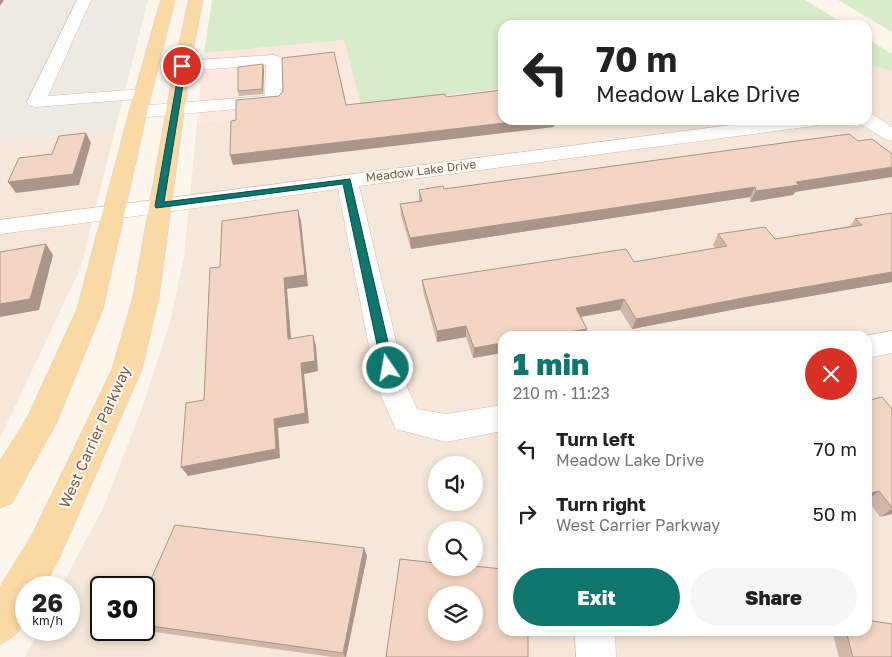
<!DOCTYPE html>
<meta charset="utf-8">
<style>
body{margin:0;font-family:"Golos Text",sans-serif;background:#f6f6f6;color:#222;height:100vh;display:flex;flex-direction:column;font-size:19px;white-space:nowrap}
*{box-sizing:border-box;margin:0}
p{font-size:16px;color:#767676}
.icon{flex:none;width:28px;height:28px;fill:none;stroke:currentColor;stroke-width:2;stroke-linecap:round;stroke-linejoin:round}
.map{position:relative;flex:1;overflow:hidden}
.panel{position:absolute;left:498px;top:331px;width:374px;height:305px;display:flex;flex-direction:column;background:#fff;border-radius:15px;box-shadow:0 2px 8px #0003}
.panel>*{flex:none}
.hud{position:absolute;left:498px;top:20px;width:374px;height:105px;border-radius:15px;box-shadow:0 2px 8px #0003;background:#fff;color:#222;overflow:hidden}
.controls{position:absolute;left:428px;top:456px;display:grid;gap:10px}
.controls a{display:grid;place-items:center;width:55px;height:55px;border-radius:50%;background:#fff;box-shadow:0 2px 8px #0003;font-size:25px}
.speed{position:absolute;left:15px;top:576px;display:flex;gap:10px;font-size:25px;font-weight:700;text-align:center}
.speed>*{display:grid;place-content:center;width:65px;height:65px;border-radius:50%;background:#fff;box-shadow:0 2px 8px #0003;line-height:1}
.speed small{font-size:12px;font-weight:400}
.speed .limit{border:2px solid #111;border-radius:8px;background:#fff;color:#111}
.pin{position:absolute;display:grid;place-items:center;width:42px;height:42px;color:#fff;margin:-21px;border:2px solid #fff;border-radius:50%;box-shadow:0 1px 5px #0007}
.me{position:absolute;width:55px;margin:-28px;rotate:348deg;stroke-linejoin:round;filter:drop-shadow(0 0 4px #0008)}
.turn{display:flex;align-items:center;gap:18px;height:105px;padding:0 15px;font-size:22px}
.turn .icon{width:65px;height:65px;stroke-width:2.5}
.turn b{display:block;font-size:35px;line-height:42px}
.round{display:grid;place-items:center;flex:none;width:52px;height:52px;border-radius:26px;background:#f6f6f6}
.head{display:flex;align-items:center;justify-content:space-between;height:85px;padding:0 15px}
h1{font-size:30px;font-weight:800;line-height:38px;color:#0f766e}
.action{display:flex;gap:10px;margin-top:auto;padding:10px 15px}
.action a{flex:1;height:58px;border-radius:30px;background:#0f766e;color:#fff;font-size:20px;font-weight:800;line-height:58px;text-align:center}
.action a+a{background:#f6f6f6;color:#222}
ul{padding:0;list-style:none}
li{display:flex;align-items:center;gap:15px;height:65px;padding:0 15px}
li div{flex:1}
li b{display:block;font-size:19px}
li em{font-style:normal}
.map>svg:first-child{display:block}
.residential{fill:#f5e8da;fill-rule:evenodd}
.commercial{fill:#fde8e0}
.industrial{fill:#efe9e4}
.green{fill:#d8ecc9}
.lines{fill:none;stroke-linecap:round;stroke-linejoin:round}
.minor-casing{stroke:#d1beb0;stroke-width:1}
.major-casing{stroke:#dad1cd;stroke-width:1}
.minor{fill:#fff;fill-rule:evenodd}
.major{fill:#fbd9a5;fill-rule:evenodd}
.wall{fill:#d1b7a8}
.shaded-wall{fill:#aa9588}
.building{fill:#f3d5c3;stroke:#aa9588;fill-rule:evenodd}
.route{fill:#0f766e;stroke:#0a4d48}
.labels{text-anchor:middle;stroke-width:4;stroke-linejoin:round;paint-order:stroke}
.far-street-label{font-size:12px;fill:#7a5c4d;stroke:#fffaf3}
.street-label{font-size:15px;fill:#7a5c4d;stroke:#fffaf3}
</style>
<div class="map">
<svg width="892" height="657" viewBox="0 0 892 657">
<rect width="100%" height="100%" fill="#fdf6ec"/>
<!-- residential -->
<g class="residential">
<path d="M866 64 892 71V657H25L39 630H69V588L61 587 103 508 141 411 170 322 184 257 197 123 502 88V120H866ZM502 336H866V631H502ZM436 465H474V502H436ZM436 530H474V568H436ZM101 588H144V630H101ZM436 595H474V632H436Z"/>
<path d="M115 130 81 267 0 438V143Z"/>
</g>
<!-- commercial -->
<path class="commercial" d="M344 40 361 105 197 123 204 53Z"/>
<!-- industrial -->
<path class="industrial" d="M0 0H148L115 130 0 143Z"/>
<!-- green -->
<g class="green">
<path d="M212 0H805L846 25H502V88L361 105 344 40 204 53Z"/>
<path d="M838 0H892V32Z"/>
<path d="M866 38 892 54V71L866 64Z"/>
</g>
<g class="lines">
<!-- minor casing -->
<g class="minor-casing">
<g id="minor">
<path d="M77 0H91L48 96 143 89 149 90 152 94 149 98 36 107 30 106 27 102Z"/>
<path d="M274 55 280 57 282 60 283 101 280 105 138 118 131 116 129 112 131 108 138 106 265 96 266 65 182 71 176 70 174 66 176 62 182 61Z"/>
<path d="M866 113 873 115 892 127V141L885 139 859 123 857 120H866Z"/>
<path d="M769 120H822L820 124 813 126 359 186 407 387 417 409 446 414 502 405V431L446 442 396 429 377 387 338 189 0 234V220Z"/>
<path d="M892 331V353L866 358 865 336Z"/>
<path d="M575 631H615L616 657H576Z"/>
</g>
</g>
<!-- major casing -->
<g class="major-casing">
<g id="major">
<path d="M161 0H175L147 112 103 309 56 424 12 503 0 508V461L28 416 77 309 129 112Z"/>
<path d="M189 0H203L190 66 159 297 142 369 59 559 43 588H26C26 614 28 632 0 644V587L33 533 112 369 133 297 174 66Z"/>
</g>
</g>
<!-- minor -->
<use href="#minor" class="minor"/>
<!-- major -->
<use href="#major" class="major"/>
</g>
<!-- wall -->
<g class="wall">
<path d="M264 69 263 94 239 96 238 91Z"/>
<path d="M849 134 795 192 793 195 750 202V197L411 249 401 215 400 204 419 201V190L444 189Z"/>
<path d="M892 213V282L747 307 632 329 620 310 581 317 587 329 584 336H502V353L473 358 466 337 437 342 423 291 422 280 634 262 715 248 713 245 718 234 775 239 850 226 855 219Z"/>
<path d="M866 401 892 409V514L880 517 868 500H866Z"/>
<path d="M367 556 346 657H332L141 630H144V595Z"/>
<path d="M832 631H866L892 657H839Z"/>
</g>
<!-- shaded-wall -->
<g class="shaded-wall">
<path d="M0 0H4L0 6Z"/>
<path d="M263 64 264 69 263 94 262 89Z"/>
<path d="M530 120H555L554 127 233 165 230 155Z"/>
<path d="M86 133 91 143 79 185 16 193 8 182Z"/>
<path d="M892 167V177L795 192 793 195 750 202 756 191 796 182Z"/>
<path d="M755 187 750 197 411 249 410 238Z"/>
<path d="M298 210 301 221 308 286 287 289 292 350 288 339 284 278Z"/>
<path d="M46 244 53 255 39 310 0 317V304Z"/>
<path d="M892 272V282L747 307 632 329 636 319 753 296Z"/>
<path d="M624 299 620 310 573 318 576 308Z"/>
<path d="M466 326V337L437 342V331Z"/>
<path d="M587 329 584 336H542Z"/>
<path d="M313 335 316 346 318 371 304 374 309 423 278 428 280 458 188 476 181 467 274 419 301 363Z"/>
<path d="M502 343V353L473 358 474 348Z"/>
<path d="M879 491 868 500H866V494Z"/>
<path d="M892 509V514L880 517Z"/>
<path d="M364 548 367 556 346 657H345L343 653Z"/>
</g>
<!-- building -->
<g class="building">
<path d="M334 52 346 105 445 94 446 97 502 90V120H530L230 155 231 121 236 120V100L279 96 283 91 282 58Z"/>
<path d="M263 64 262 89 238 91V67Z"/>
<path d="M86 133 73 174 8 182 19 158 52 154 59 136Z"/>
<path d="M849 134 858 141 872 139 892 154V167L796 182 799 185 756 191 755 187 410 238 400 204 422 201 419 190 443 186 444 189Z"/>
<path d="M298 210 305 275 284 278 288 339 313 335 315 361 301 363 305 413 274 419 276 449 181 467 186 403 204 400 210 268 220 267 222 221Z"/>
<path d="M892 213V272L753 296 636 319 624 299 576 308 587 329 542 336H502V343L474 348 466 326 437 331 422 280 626 249 634 262 727 246 718 234 765 227 775 239 862 225 855 219Z"/>
<path d="M46 244 30 299 0 304V252Z"/>
<path d="M882 397 892 409V508L879 491 866 494V401Z"/>
<path d="M175 525 364 548 343 653 144 625V595Z"/>
<path d="M400 559 436 563V568H474V566L502 569V631H528V657H386ZM436 595H474V632H436Z"/>
<path d="M866 620 892 624V657H853L846 631H866Z"/>
</g>
<!-- route -->
<path class="route" d="M180 64 186 66 164 202 350 179 394 368 392 371H383L382 368 343 184 156 208 155 206Z"/>
<g class="labels">
<!-- far-street labels -->
<g class="far-street-label">
<text transform="translate(421 171) rotate(-7)" y="4">Meadow Lake Drive</text>
</g>
<!-- street labels -->
<g class="street-label">
<text transform="translate(95 437) rotate(-66)" y="5">West Carrier Parkway</text>
</g>
</g>
</svg>
<div class="controls">
<a><svg class="icon" aria-label="sound" viewBox="0 0 24 24"><path d="M4 9h4l5-4v14l-5-4H4zM17 9q2 3 0 6"/></svg></a>
<a><svg class="icon" aria-label="search" viewBox="0 0 24 24"><circle cx="10" cy="10" r="6"/><path d="M15 15l6 6"/></svg></a>
<a><svg class="icon" aria-label="layers" viewBox="0 0 24 24"><path d="M12 4l9 5-9 5-9-5zM3 14l9 5 9-5"/></svg></a>
</div>
<div class="speed"><div>26<small>km/h</small></div><div class="limit">30</div></div>
<div class="pin" style="left:182px;top:66px;background:#d93025"><svg class="icon" aria-label="arrive" viewBox="0 0 24 24"><path d="M6 21V4h12l-3 4 3 4H6"/></svg></div>
<svg class="me" style="left:388px;top:368px" viewBox="-20 -20 40 40"><circle r="17" fill="#0f766e" stroke="#fff" stroke-width="3"/><path d="M0-11L8 9 0 5-8 9z" fill="#fff"/></svg>
<div class="hud">
<div class="turn"><svg class="icon" aria-label="left" viewBox="0 0 24 24"><path d="M17 20v-9H6M10 6l-5 5 5 5"/></svg><div><b>70 m</b>Meadow Lake Drive</div></div>
</div>
<section class="panel">
<div class="head"><div><h1>1 min</h1><p>210 m · 11:23</p></div><a class="round" style="background:#d93025;color:#fff"><svg class="icon" aria-label="close" viewBox="0 0 24 24"><path d="M6 6l12 12M18 6L6 18"/></svg></a></div>
<ul>
<li><svg class="icon" aria-label="left" viewBox="0 0 24 24"><path d="M17 20v-9H6M10 6l-5 5 5 5"/></svg><div><b>Turn left</b><p>Meadow Lake Drive</p></div><em>70 m</em></li>
<li><svg class="icon" aria-label="right" viewBox="0 0 24 24"><path d="M7 20v-9h11M14 6l5 5-5 5"/></svg><div><b>Turn right</b><p>West Carrier Parkway</p></div><em>50 m</em></li>
</ul>
<div class="action"><a>Exit</a><a>Share</a></div>
</section>
</div>
